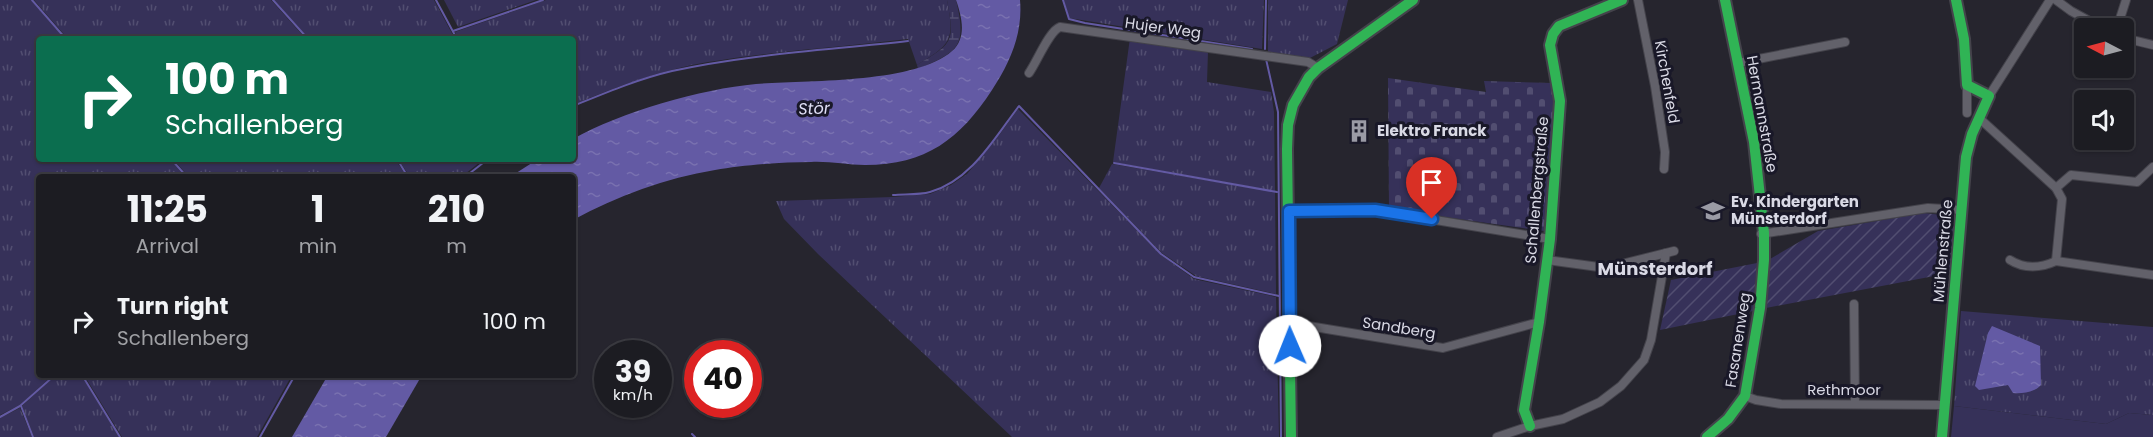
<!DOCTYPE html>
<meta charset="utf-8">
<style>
body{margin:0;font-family:Poppins,sans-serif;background:#29292f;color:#f1f3f6;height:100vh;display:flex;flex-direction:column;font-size:22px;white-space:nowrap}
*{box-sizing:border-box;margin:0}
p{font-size:20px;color:#a0a1a5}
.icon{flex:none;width:33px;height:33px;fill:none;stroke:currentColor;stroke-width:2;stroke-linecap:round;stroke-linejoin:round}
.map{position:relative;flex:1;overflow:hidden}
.details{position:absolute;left:36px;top:174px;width:540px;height:204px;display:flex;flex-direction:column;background:#1c1c22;border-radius:6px;box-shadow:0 2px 4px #0004,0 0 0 2px #3a3a40}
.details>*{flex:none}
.top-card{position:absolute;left:36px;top:36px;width:540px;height:126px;border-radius:6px;box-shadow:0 2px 4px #0004,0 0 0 2px #3a3a40;background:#0b6e4f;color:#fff;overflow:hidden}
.needle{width:39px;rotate:276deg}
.tools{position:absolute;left:2074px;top:18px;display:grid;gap:12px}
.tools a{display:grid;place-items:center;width:60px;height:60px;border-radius:6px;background:#1c1c22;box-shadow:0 2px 4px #0004,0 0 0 2px #3a3a40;font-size:30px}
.speed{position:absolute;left:594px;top:340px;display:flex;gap:12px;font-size:30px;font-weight:700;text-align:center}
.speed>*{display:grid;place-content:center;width:78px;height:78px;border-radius:50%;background:#1c1c22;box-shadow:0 2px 4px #0004,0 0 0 2px #3a3a40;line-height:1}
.speed small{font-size:15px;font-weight:400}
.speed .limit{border:9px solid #d22;background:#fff;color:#111}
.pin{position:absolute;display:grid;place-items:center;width:51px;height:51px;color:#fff;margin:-62px -26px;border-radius:50% 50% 50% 0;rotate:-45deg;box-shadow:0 0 6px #0007}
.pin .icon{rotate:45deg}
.me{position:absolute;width:66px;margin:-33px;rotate:359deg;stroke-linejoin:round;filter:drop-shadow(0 0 4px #0008)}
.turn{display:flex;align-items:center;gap:21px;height:126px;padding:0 30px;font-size:27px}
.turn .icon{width:78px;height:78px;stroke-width:2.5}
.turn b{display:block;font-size:42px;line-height:51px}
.eta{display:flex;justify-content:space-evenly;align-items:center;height:102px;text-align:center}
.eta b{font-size:36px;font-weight:700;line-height:42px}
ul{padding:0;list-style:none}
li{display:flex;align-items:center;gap:18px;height:90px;padding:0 30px}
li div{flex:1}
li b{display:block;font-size:22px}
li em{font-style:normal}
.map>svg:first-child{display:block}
.grass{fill:url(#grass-tufts)}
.wetland{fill:url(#wetland-marsh)}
.cemetery{fill:url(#cemetery-stones)}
.garden{fill:url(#garden-furrows)}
.pitch{fill:#363159}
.water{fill:url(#water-ripples)}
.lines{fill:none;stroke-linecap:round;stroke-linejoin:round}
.stream{stroke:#635aa4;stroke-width:2}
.street-casing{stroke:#44434b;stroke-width:10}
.fast-casing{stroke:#44434b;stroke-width:14}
.street{stroke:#62616a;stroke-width:8}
.fast{stroke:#30b455;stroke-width:10}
.route-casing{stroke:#114b97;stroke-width:15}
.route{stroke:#1a73e8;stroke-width:10}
.labels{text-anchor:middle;stroke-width:6;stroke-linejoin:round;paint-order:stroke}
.street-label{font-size:15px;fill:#d9d9e5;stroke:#191828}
.poi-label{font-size:15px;font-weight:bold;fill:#d9d9e5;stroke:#191828;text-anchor:start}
.water-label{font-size:16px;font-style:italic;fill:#e1e0f7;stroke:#191828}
.quarter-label{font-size:18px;font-weight:bold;fill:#d9d9e5;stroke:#191828}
</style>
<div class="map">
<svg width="2153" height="437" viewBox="0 0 2153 437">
<defs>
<pattern id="grass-tufts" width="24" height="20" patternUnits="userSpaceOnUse" patternTransform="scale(1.5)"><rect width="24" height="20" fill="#363159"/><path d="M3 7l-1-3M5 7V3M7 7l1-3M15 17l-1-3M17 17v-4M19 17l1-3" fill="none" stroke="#524e71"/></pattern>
<pattern id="wetland-marsh" width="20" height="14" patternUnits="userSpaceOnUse" patternTransform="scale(1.5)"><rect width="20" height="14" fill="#363159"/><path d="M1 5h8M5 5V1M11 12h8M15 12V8" fill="none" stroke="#524e71"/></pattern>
<pattern id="cemetery-stones" width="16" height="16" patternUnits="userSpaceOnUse" patternTransform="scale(1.5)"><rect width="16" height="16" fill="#363159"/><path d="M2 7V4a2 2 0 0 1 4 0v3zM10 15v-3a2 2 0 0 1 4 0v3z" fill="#524e71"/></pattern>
<pattern id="garden-furrows" width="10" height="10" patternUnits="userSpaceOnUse" patternTransform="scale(1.5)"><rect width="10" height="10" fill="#363159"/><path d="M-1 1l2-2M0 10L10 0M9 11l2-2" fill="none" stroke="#524e71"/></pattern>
<pattern id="water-ripples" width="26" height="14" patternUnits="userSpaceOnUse" patternTransform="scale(1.5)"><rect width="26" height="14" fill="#635aa4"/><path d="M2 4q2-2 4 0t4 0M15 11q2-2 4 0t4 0" fill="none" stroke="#7971b0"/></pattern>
</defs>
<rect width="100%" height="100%" fill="#26252e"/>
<!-- grass -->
<g class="grass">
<path d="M0 0H31L65 39H39V159H170L185 177H39V375H53L20 405 0 415Z"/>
<path d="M34 0H271L306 39H68Z"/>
<path d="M274 0H434L455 39H309Z"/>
<path d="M444 0H536L458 27Z"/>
<path d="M546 0H947C955 41 951 44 917 65L908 39C842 47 774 51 708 62 661 70 617 86 573 105V39H459L455 32Z"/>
<path d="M1064 0H1264L1262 49 1069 18Z"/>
<path d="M1268 0H1348L1337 44 1306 60 1268 54Z"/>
<path d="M1130 38 1208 51 1207 82 1271 92 1274 112 1275 191 1113 162Z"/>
<path d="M1018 109 1161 255 1194 279 1276 297 1279 437H1012L818 254 784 219 776 201 893 197 930 194 951 185 967 174 1000 134Z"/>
<path d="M173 159H395L407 177H189Z"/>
<path d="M398 159H484L461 177H410Z"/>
<path d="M1112 164 1275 192 1276 294 1196 276 1162 253 1099 188Z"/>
<path d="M1961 311 2153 327V415L2129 413 2106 424 1954 406Z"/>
<path d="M56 375H81L119 437H34L22 406Z"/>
<path d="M84 375H292L257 437H122Z"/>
<path d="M20 408 32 437H0V418Z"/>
</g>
<!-- wetland -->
<path class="wetland" d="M947 0H956C967 46 960 51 918 69L917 65C953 43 955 43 947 0Z"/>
<!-- cemetery -->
<path class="cemetery" d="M1388 78 1486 92 1484 81 1552 83 1556 104 1544 231 1389 209Z"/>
<!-- garden -->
<g class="garden">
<path d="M1924 213 1950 216 1954 233 1950 273 1766 308 1770 259 1818 231Z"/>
<path d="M1757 263 1753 311 1660 330 1671 280Z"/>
</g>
<!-- pitch -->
<path class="pitch" d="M1954 406 2106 424 2129 413 2153 415V437H1951Z"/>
<!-- water -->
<g class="water">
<path d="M956 0H1020C1023 33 1010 63 992 90 960 139 926 165 865 165 847 165 829 161 811 162 782 162 743 165 715 170 666 178 617 196 573 220V177H510L538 159H573V139C621 112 701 89 756 84 806 80 915 84 952 51 967 38 962 17 956 0Z"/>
<path d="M1992 326 2040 346 2041 385C2035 392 2022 394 2013 393L2008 385 1979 390 1975 386 1988 333Z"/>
<path d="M328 375H422L386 437H292Z"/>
</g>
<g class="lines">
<!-- stream -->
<g class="stream">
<path d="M32 0 66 39"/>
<path d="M273 0 308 39"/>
<path d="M436 0 457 39"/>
<path d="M1063 0 1069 19 1085 23 1252 49"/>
<path d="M453 31 543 0"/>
<path d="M1265 49 1266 0"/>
<path d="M1266 59 1278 112 1281 437"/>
<path d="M573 106C605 93 638 79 672 71 749 54 830 50 908 41"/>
<path d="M171 159 187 177"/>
<path d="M397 159 408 177"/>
<path d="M1114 163 1277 192"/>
<path d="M465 177 488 159"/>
<path d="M893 195C905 194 919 195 930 192 971 181 995 137 1019 106L1161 254 1194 277 1279 296"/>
<path d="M82 375 120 437"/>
<path d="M21 406 33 437"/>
<path d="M0 417 20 406 55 375"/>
<path d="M692 434 695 437"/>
<path d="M260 437 295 375"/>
</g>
<!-- street casing -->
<g class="street-casing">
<g id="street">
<path d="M1638 0 1655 86 1665 152 1664 169"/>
<path d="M2056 0 2071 11 2102 28"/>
<path d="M2117 28 2126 0"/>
<path d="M2124 38 2153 45"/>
<path d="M1738 63 1845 42"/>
<path d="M1029 73C1037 62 1049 31 1060 27L1308 62 1318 68"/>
<path d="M1989 96 2050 0"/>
<path d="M1967 113V85"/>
<path d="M1979 118 2056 188 2062 199 2056 261"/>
<path d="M2056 188 2071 175 2137 182 2153 167"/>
<path d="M1289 211 1375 210 1550 239"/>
<path d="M1761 234 1928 208 1962 210"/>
<path d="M1547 260 1606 268 1674 251"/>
<path d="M2010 260C2024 269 2041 268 2056 261L2153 275"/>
<path d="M1854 304 1855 404"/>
<path d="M1290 323 1443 348 1539 322"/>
<path d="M1745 396 1756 400 1781 404 1945 405"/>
<path d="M1497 437 1530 426 1563 419 1600 402 1621 386 1644 360 1651 340 1666 253"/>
</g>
</g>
<!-- fast casing -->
<g class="fast-casing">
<g id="fast">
<path d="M1530 426 1524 410 1539 322 1550 239 1560 101 1550 45 1553 34 1559 26 1622 0"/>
<path d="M1291 437 1287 149 1288 125 1293 105 1309 77 1318 68 1413 0"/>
<path d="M1707 437 1728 419 1745 396 1760 308 1764 260V233L1754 142 1725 0"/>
<path d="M1942 437 1966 157 1972 134 1989 96 1967 85 1964 39 1956 0"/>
</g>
</g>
<!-- street -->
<use href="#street" class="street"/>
<!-- fast -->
<use href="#fast" class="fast"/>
</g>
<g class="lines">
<!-- route casing -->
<g class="route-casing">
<path id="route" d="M1290 346 1289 211 1375 210 1432 219"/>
</g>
<!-- route -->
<use href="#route" class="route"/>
</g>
<!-- icons -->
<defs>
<g id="building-bare" transform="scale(1.8)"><path d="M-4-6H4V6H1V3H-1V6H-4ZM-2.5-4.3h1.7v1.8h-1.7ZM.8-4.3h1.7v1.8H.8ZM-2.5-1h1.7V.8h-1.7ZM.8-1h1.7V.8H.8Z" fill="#9a9aa5" stroke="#191828" stroke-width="2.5" paint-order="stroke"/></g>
<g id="school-bare" transform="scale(1.8)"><path d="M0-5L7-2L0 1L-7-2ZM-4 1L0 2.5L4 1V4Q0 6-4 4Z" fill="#9a9aa5" stroke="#191828" stroke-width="2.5" paint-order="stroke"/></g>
</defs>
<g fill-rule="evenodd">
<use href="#building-bare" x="1359" y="131"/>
<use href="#school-bare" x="1713" y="211"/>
</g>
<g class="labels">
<!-- street labels -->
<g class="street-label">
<text transform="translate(1163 28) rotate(8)" y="5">Hujer Weg</text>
<text transform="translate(1667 82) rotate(80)" y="5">Kirchenfeld</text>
<text transform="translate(1762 114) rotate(80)" y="5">Hermannstraße</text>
<text transform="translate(1537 190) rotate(-85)" y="5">Schallenbergstraße</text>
<text transform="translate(1943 251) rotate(-85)" y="5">Mühlenstraße</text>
<text transform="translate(1399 328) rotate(9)" y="5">Sandberg</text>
<text transform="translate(1738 340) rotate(-81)" y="5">Fasanenweg</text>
<text x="1844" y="395">Rethmoor</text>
</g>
<!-- poi labels -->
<g class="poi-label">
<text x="1377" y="136">Elektro Franck</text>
<text x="1731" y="207">Ev. Kindergarten<tspan x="1731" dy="17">Münsterdorf</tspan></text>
</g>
<!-- water labels -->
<g class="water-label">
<text transform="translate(814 108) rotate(-2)" y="6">Stör</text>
</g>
<!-- quarter labels -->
<g class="quarter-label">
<text x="1655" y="275">Münsterdorf</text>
</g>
</g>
</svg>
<div class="tools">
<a><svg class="needle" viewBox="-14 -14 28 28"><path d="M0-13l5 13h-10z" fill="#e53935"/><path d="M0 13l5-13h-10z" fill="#a0a1a5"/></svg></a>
<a><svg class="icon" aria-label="sound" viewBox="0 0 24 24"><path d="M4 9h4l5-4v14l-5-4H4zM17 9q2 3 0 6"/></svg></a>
</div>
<div class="speed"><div>39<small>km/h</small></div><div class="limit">40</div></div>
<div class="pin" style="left:1432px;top:219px;background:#d93025"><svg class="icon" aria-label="arrive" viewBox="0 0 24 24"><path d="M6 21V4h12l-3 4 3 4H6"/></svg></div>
<svg class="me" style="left:1290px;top:346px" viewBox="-20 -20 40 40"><circle r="19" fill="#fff"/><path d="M0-13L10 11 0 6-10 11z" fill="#1a73e8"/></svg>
<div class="top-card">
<div class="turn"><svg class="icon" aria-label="right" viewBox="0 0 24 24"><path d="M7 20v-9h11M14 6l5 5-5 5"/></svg><div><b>100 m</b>Schallenberg</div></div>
</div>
<section class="details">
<div class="eta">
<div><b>11:25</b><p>Arrival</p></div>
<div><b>1</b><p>min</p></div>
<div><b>210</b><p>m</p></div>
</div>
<ul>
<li><svg class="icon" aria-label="right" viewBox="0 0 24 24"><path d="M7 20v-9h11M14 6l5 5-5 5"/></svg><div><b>Turn right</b><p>Schallenberg</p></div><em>100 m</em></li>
</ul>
</section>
</div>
